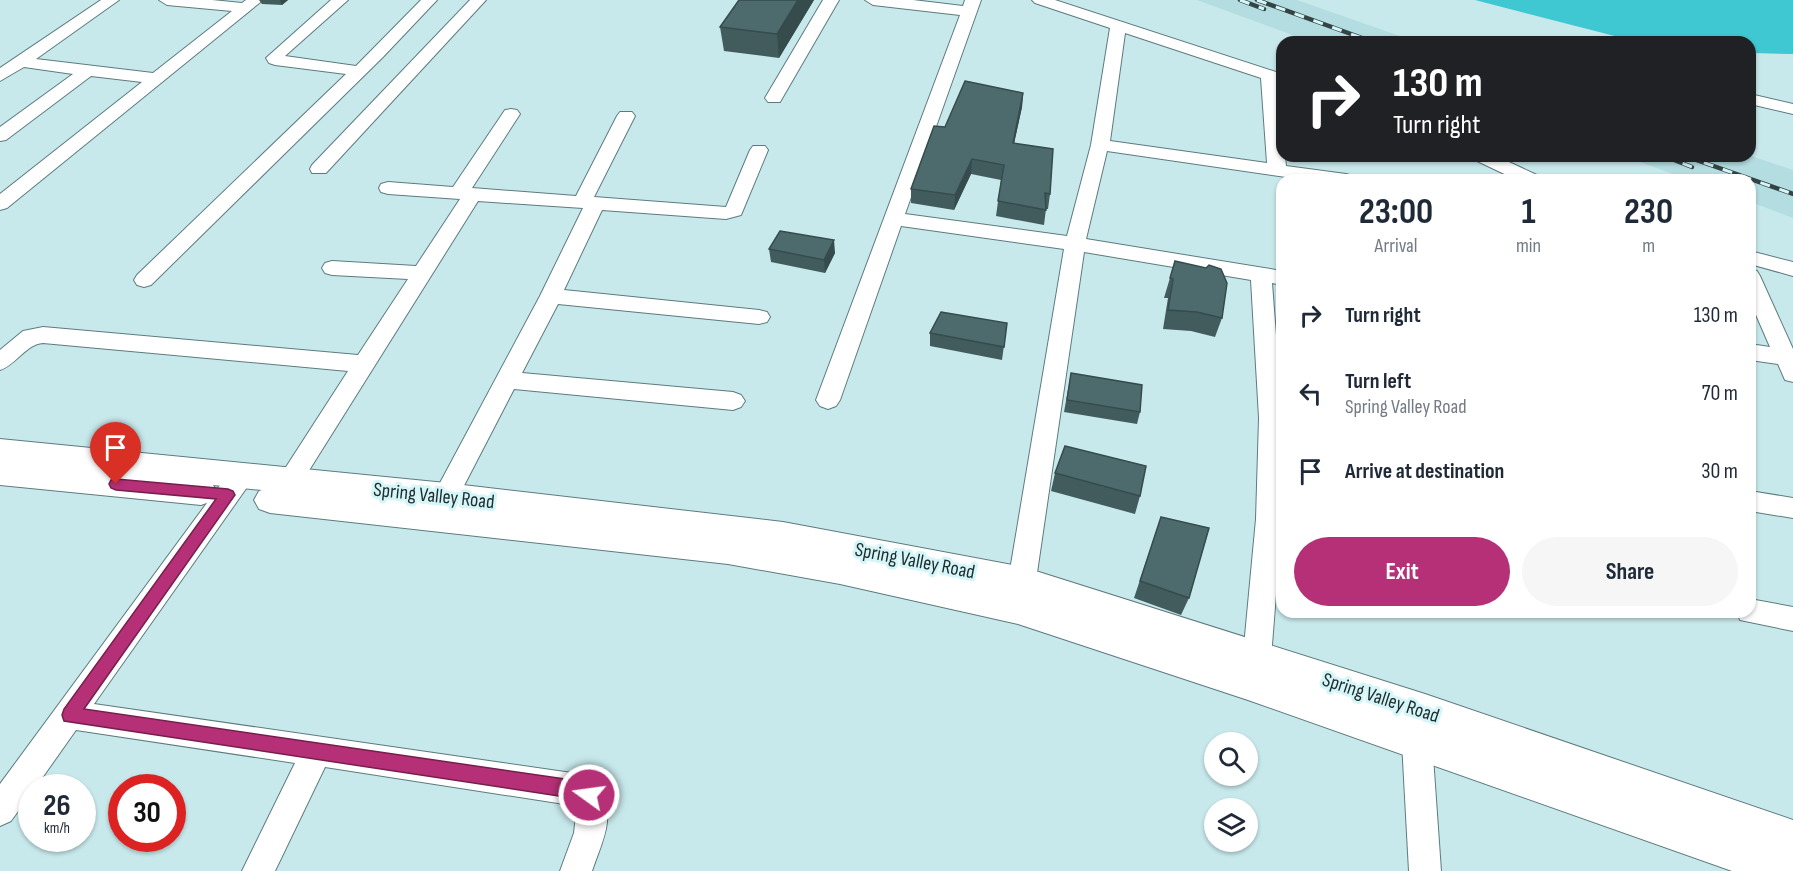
<!DOCTYPE html>
<style>
body{margin:0;font-family:"Sofia Sans Condensed",sans-serif;background:#f6f6f7;color:#1f2937;height:100vh;display:flex;flex-direction:column;font-size:22px;white-space:nowrap}
*{box-sizing:border-box;margin:0}
p{font-size:20px;color:#747a83}
.icon{flex:none;width:33px;height:33px;fill:none;stroke:currentColor;stroke-width:2;stroke-linecap:round;stroke-linejoin:round}
.map{position:relative;flex:1;overflow:hidden}
.sheet{position:absolute;left:1276px;top:174px;width:480px;height:444px;display:flex;flex-direction:column;background:#fff;border-radius:18px;box-shadow:0 2px 4px #0004}
.sheet>*{flex:none}
.banner{position:absolute;left:1276px;top:36px;width:480px;height:126px;border-radius:18px;box-shadow:0 2px 4px #0004;background:#202124;color:#fff;overflow:hidden}
.fabs{position:absolute;left:1204px;top:732px;display:grid;gap:12px}
.fabs a{display:grid;place-items:center;width:54px;height:54px;border-radius:50%;background:#fff;box-shadow:0 2px 4px #0004;font-size:30px}
.speed{position:absolute;left:18px;top:774px;display:flex;gap:12px;font-size:30px;font-weight:700;text-align:center}
.speed>*{display:grid;place-content:center;width:78px;height:78px;border-radius:50%;background:#fff;box-shadow:0 2px 4px #0004;line-height:1}
.speed small{font-size:15px;font-weight:400}
.speed .limit{border:9px solid #d22;background:#fff;color:#111}
.pin{position:absolute;display:grid;place-items:center;width:51px;height:51px;color:#fff;margin:-62px -26px;border-radius:50% 50% 50% 0;rotate:-45deg;box-shadow:0 0 6px #0007}
.pin .icon{rotate:45deg}
.me{position:absolute;width:66px;margin:-33px;rotate:284deg;stroke-linejoin:round;filter:drop-shadow(0 0 4px #0008)}
.turn{display:flex;align-items:center;gap:21px;height:126px;padding:0 18px;font-size:27px}
.turn .icon{width:78px;height:78px;stroke-width:2.5}
.turn b{display:block;font-size:42px;line-height:51px}
.eta{display:flex;justify-content:space-evenly;align-items:center;height:102px;text-align:center}
.eta b{font-size:36px;font-weight:700;line-height:42px}
.button{display:flex;gap:12px;margin-top:auto;padding:12px 18px}
.button a{flex:1;height:69px;border-radius:36px;background:#b53076;color:#fff;font-size:24px;font-weight:700;line-height:69px;text-align:center}
.button a+a{background:#f6f6f7;color:#1f2937}
ul{padding:0;list-style:none}
li{display:flex;align-items:center;gap:18px;height:78px;padding:0 18px}
li div{flex:1}
li b{display:block;font-size:22px}
li em{font-style:normal}
.map>svg:first-child{display:block}
.built{fill:#b3dde1}
.water{fill:#3fc7d2}
.lines{fill:none;stroke-linecap:round;stroke-linejoin:round}
.minor-casing{stroke:#5d7b7e;stroke-width:2}
.tertiary-casing{stroke:#5d7b7e;stroke-width:2}
.minor{fill:#fff;fill-rule:evenodd}
.tertiary{fill:#fff;fill-rule:evenodd}
.rail-casing{stroke:#344344;stroke-width:4.5}
.rail{stroke:#d5f6f9;stroke-width:3;stroke-dasharray:10;stroke-linecap:butt}
.wall{fill:#425c5e}
.shaded-wall{fill:#364b4c}
.building{fill:#4d6b6d;stroke:#364b4c;stroke-width:1.5}
.route{fill:#b53076;stroke:#761f4d;stroke-width:1.5}
.labels{text-anchor:middle;stroke-width:6;stroke-linejoin:round;paint-order:stroke}
.street-label{font-size:20px;fill:#212d2e;stroke:#d5f6f9}
</style>
<div class="map">
<svg width="1793" height="871" viewBox="0 0 1793 871">
<rect width="100%" height="100%" fill="#c8e9ec"/>
<!-- built -->
<g class="built">
<path d="M1197 0H1297L1417 42H1312Z"/>
<path d="M1624 156H1751L1793 170V218L1751 202 1750 180H1689Z"/>
</g>
<!-- water -->
<path class="water" d="M1475 0H1793V54L1751 53 1750 42H1638Z"/>
<g class="lines">
<!-- minor casing -->
<g class="minor-casing">
<g id="minor">
<path d="M101 0H119L36 59 153 73 232 11 167 5 159 0H212L242 3 246 0H263L7 208 0 210V194L142 82 91 76 6 140 0 141V127L73 74 24 67 0 81V68Z"/>
<path d="M331 0H348L285 56 356 66 421 0H437L383 57 151 285 144 287 137 285 134 280 137 275 346 74 275 65 269 63 266 58Z"/>
<path d="M470 0H486L326 173H312L310 169 312 165Z"/>
<path d="M823 0H839L780 102H768L765 98Z"/>
<path d="M865 0H913L963 6 965 0H981L905 214 1067 236 1091 145 1110 28 1035 3 1032 0H1055L1282 74V84L1278 83 1282 156H1285L1286 166 1346 174 1353 176 1355 180H1307L1107 151 1086 239 1282 271V285L1272 283 1282 414V519L1271 657 1267 666 1257 670 1247 666 1243 657 1256 519 1259 418 1251 280 1084 252 1033 600 1029 608 1019 612 1009 608 1005 600 1064 249 901 226 840 400 836 406 828 409 820 406 816 400 960 15 873 5ZM1125 33 1261 78 1267 163 1110 141Z"/>
<path d="M1750 94 1793 104V114L1750 104Z"/>
<path d="M511 109 517 110 520 114 472 188 576 196 617 116 620 112H632L635 116 594 197 726 207 750 150 753 146H765L768 150 741 215 726 219 602 210 564 290 759 310 767 312 770 317 767 322 759 324 558 304 522 373 733 392 741 395 745 401 741 407 733 410 514 389 455 503 446 506 437 503 433 496 540 296 583 208 478 201 298 488 289 491 280 488 277 481 348 371 43 343C26 344 16 365 0 370V350L23 331 43 327 358 355 408 279 332 275 325 273 322 268 325 263 332 261 416 266 460 199 388 194 381 192 379 188 381 184 388 182 453 187 505 110Z"/>
<path d="M1472 156H1496L1539 176 1541 180H1517L1475 160Z"/>
<path d="M1750 251 1793 262V276L1750 264Z"/>
<path d="M1750 269 1757 271 1760 276 1793 349V382L1785 380 1778 364 1750 360V344L1770 347 1750 301Z"/>
<path d="M241 466 250 469 253 476 250 483 94 704 572 773 600 784C615 821 604 836 592 871H560L574 833 577 806 325 767 275 871H242L295 763 76 730 35 788H32V792L11 821 0 826V784L232 469Z"/>
<path d="M1750 491 1793 498V518L1750 511Z"/>
<path d="M1750 599 1793 607V631L1740 620 1737 612H1750Z"/>
<path d="M1417 727 1428 732 1432 742 1441 871H1409L1402 742 1406 732Z"/>
</g>
</g>
<!-- tertiary casing -->
<g class="tertiary-casing">
<path id="tertiary" d="M0 439 446 483 783 522 1023 567 1425 694 1793 820V871H1732L1248 700 1018 624 840 584 728 564 270 513 259 509 254 500 259 491 262 490 213 485 217 492 212 501 201 505 0 485Z"/>
</g>
<!-- minor -->
<use href="#minor" class="minor"/>
<!-- tertiary -->
<use href="#tertiary" class="tertiary"/>
<!-- rail casing -->
<g class="rail-casing">
<g id="rail">
<path d="M1240 0 1264 9"/>
<path d="M1257 0 1373 42"/>
<path d="M1664 156 1692 167"/>
<path d="M1685 156 1793 194"/>
</g>
</g>
<!-- rail -->
<use href="#rail" class="rail"/>
</g>
<!-- wall -->
<g class="wall">
<path d="M259 0H288L282 5 262 4Z"/>
<path d="M814 0 779 58 724 51 720 27Z"/>
<path d="M1023 93 1022 107 1014 143 1050 194 1048 209H1046L1044 225 996 216 1001 180 971 174 954 210 911 203V189L945 127Z"/>
<path d="M769 249 835 253 825 273 771 262Z"/>
<path d="M1175 261 1222 318 1215 337 1191 331 1163 329 1168 298H1164Z"/>
<path d="M1007 323 1002 360 930 346V333Z"/>
<path d="M1071 373 1140 412 1137 424 1064 412Z"/>
<path d="M1055 473 1140 496 1135 514 1051 491Z"/>
<path d="M1161 517 1189 598 1181 615 1134 598Z"/>
</g>
<!-- shaded-wall -->
<g class="shaded-wall">
<path d="M280 0H288L282 5Z"/>
<path d="M798 0H814L779 58 777 34Z"/>
<path d="M1023 93 1022 107 1011 158 1013 143Z"/>
<path d="M972 159 971 174 954 210 955 195Z"/>
<path d="M834 240 835 253 825 273 824 260Z"/>
</g>
<!-- building -->
<g class="building">
<path d="M739 0H798L777 34 720 27Z"/>
<path d="M965 81 1023 93 1013 143 1053 149 1050 194 1045 193 1046 210 998 201 1004 165 972 159 955 195 911 189 934 126 945 127Z"/>
<path d="M780 231 834 240 824 260 769 249Z"/>
<path d="M1175 261 1206 268 1209 265 1221 269 1227 283 1222 318 1197 312 1168 310 1173 279 1170 278Z"/>
<path d="M941 312 1007 323 1004 347 930 333Z"/>
<path d="M1071 373 1142 385 1140 412 1067 400Z"/>
<path d="M1065 446 1146 466 1140 496 1055 473Z"/>
<path d="M1161 517 1209 528 1189 598 1140 581Z"/>
</g>
<!-- route -->
<path class="route" d="M116 479 228 489 233 491 235 495 84 709 572 780 595 788 597 795 595 801 589 803 572 798 64 721 62 715 64 709 216 499 116 490 111 488 109 484 111 480Z"/>
<g class="labels">
<!-- street labels -->
<g class="street-label">
<text transform="translate(434 495) rotate(6)" y="7">Spring Valley Road</text>
<text transform="translate(915 560) rotate(11)" y="7">Spring Valley Road</text>
<text transform="translate(1381 697) rotate(18)" y="7">Spring Valley Road</text>
</g>
</g>
</svg>
<div class="fabs">
<a><svg class="icon" aria-label="search" viewBox="0 0 24 24"><circle cx="10" cy="10" r="6"/><path d="M15 15l6 6"/></svg></a>
<a><svg class="icon" aria-label="layers" viewBox="0 0 24 24"><path d="M12 4l9 5-9 5-9-5zM3 14l9 5 9-5"/></svg></a>
</div>
<div class="speed"><div>26<small>km/h</small></div><div class="limit">30</div></div>
<div class="pin" style="left:116px;top:484px;background:#d93025"><svg class="icon" aria-label="arrive" viewBox="0 0 24 24"><path d="M6 21V4h12l-3 4 3 4H6"/></svg></div>
<svg class="me" style="left:589px;top:795px" viewBox="-20 -20 40 40"><circle r="17" fill="#b53076" stroke="#fff" stroke-width="3"/><path d="M0-11L8 9 0 5-8 9z" fill="#fff"/></svg>
<div class="banner">
<div class="turn"><svg class="icon" aria-label="right" viewBox="0 0 24 24"><path d="M7 20v-9h11M14 6l5 5-5 5"/></svg><div><b>130 m</b>Turn right</div></div>
</div>
<section class="sheet">
<div class="eta">
<div><b>23:00</b><p>Arrival</p></div>
<div><b>1</b><p>min</p></div>
<div><b>230</b><p>m</p></div>
</div>
<ul>
<li><svg class="icon" aria-label="right" viewBox="0 0 24 24"><path d="M7 20v-9h11M14 6l5 5-5 5"/></svg><div><b>Turn right</b></div><em>130 m</em></li>
<li><svg class="icon" aria-label="left" viewBox="0 0 24 24"><path d="M17 20v-9H6M10 6l-5 5 5 5"/></svg><div><b>Turn left</b><p>Spring Valley Road</p></div><em>70 m</em></li>
<li><svg class="icon" aria-label="arrive" viewBox="0 0 24 24"><path d="M6 21V4h12l-3 4 3 4H6"/></svg><div><b>Arrive at destination</b></div><em>30 m</em></li>
</ul>
<div class="button"><a>Exit</a><a>Share</a></div>
</section>
</div>
